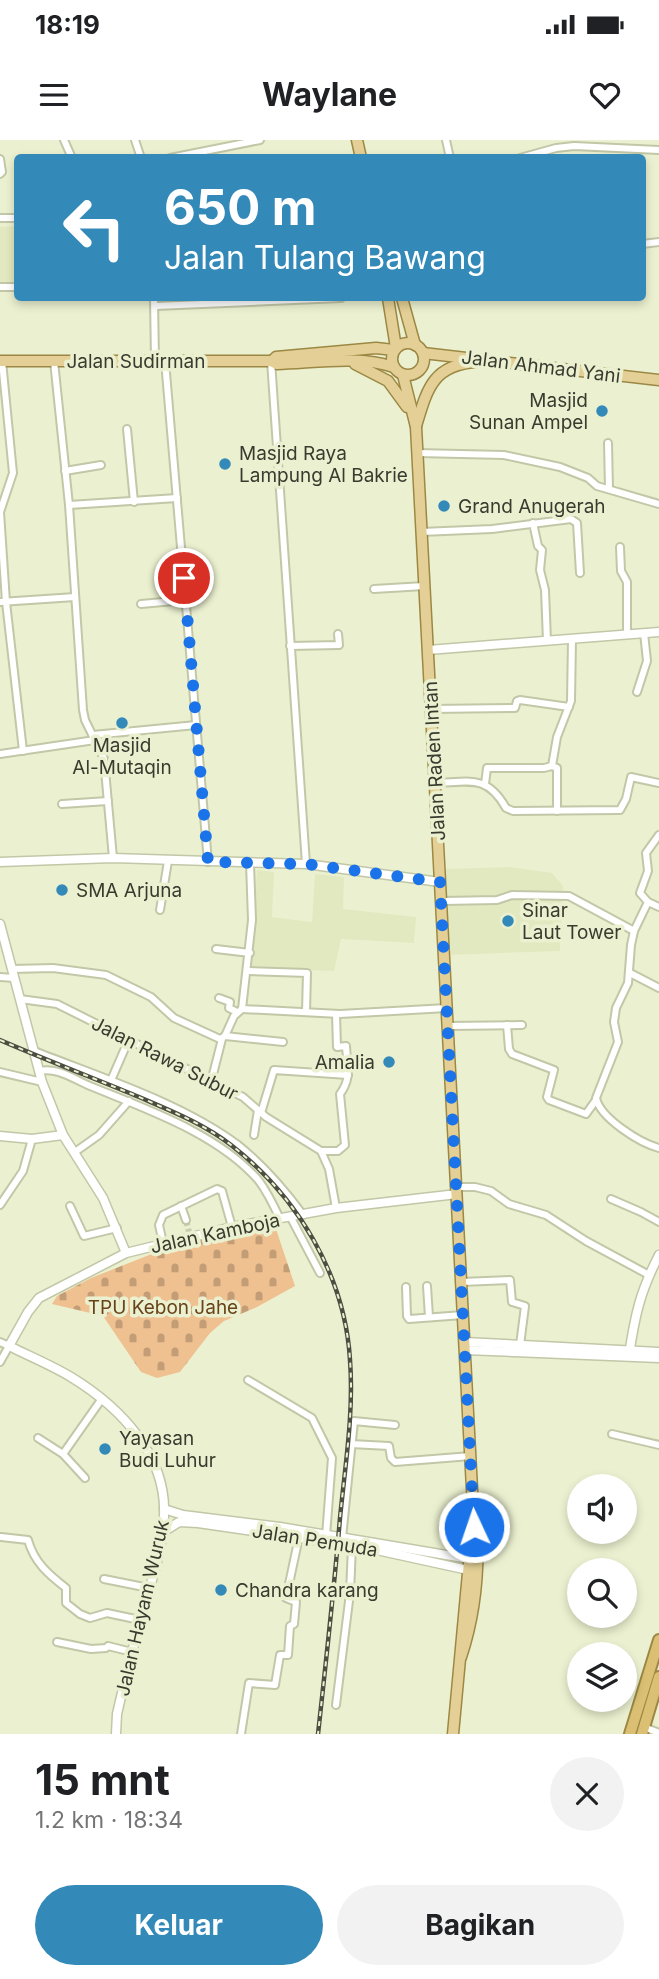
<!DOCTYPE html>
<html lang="id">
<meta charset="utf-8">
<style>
body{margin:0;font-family:Inter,sans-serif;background:#f2f2f2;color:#202124;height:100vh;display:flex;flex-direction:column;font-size:26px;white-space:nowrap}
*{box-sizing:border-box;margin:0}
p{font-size:23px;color:#757577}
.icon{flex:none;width:38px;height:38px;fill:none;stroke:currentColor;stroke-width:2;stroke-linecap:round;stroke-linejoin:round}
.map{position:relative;height:1594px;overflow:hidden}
.details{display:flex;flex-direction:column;background:#fff;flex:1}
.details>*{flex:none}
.hud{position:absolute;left:14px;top:14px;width:632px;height:147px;border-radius:7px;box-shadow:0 4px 10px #0003;background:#3389b8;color:#fff;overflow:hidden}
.tools{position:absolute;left:567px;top:1334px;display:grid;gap:14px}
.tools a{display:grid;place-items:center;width:70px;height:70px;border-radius:50%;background:#fff;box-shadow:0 4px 10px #0003;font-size:35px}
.pin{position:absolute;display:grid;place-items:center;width:60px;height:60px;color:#fff;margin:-30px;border:4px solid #fff;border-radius:50%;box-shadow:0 2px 7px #0007}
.me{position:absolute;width:77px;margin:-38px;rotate:357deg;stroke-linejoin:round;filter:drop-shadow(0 0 5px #0008)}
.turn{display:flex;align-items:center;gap:24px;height:147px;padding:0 35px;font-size:32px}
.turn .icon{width:91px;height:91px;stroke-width:2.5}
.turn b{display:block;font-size:49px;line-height:60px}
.round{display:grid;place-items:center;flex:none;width:74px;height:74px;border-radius:37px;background:#f2f2f2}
.headline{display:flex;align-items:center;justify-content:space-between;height:119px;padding:0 35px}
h1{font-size:42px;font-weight:700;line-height:52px}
.primary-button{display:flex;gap:14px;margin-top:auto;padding:14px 35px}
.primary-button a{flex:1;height:80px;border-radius:42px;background:#3389b8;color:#fff;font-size:28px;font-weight:700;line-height:80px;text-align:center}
.primary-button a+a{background:#f2f2f2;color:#202124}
.status{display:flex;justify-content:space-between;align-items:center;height:49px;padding:0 35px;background:#fff;direction:ltr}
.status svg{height:19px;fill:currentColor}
header{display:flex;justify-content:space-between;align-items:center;height:91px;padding:0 35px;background:#fff;font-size:32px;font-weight:700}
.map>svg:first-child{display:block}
.built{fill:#e2e9c0}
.cemetery{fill:url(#cemetery-stones)}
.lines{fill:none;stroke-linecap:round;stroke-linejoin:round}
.minor-tunnel{stroke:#c7cdb0;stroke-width:6;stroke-dasharray:6 3;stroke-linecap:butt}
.minor-casing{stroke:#c2c7a7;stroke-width:10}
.tertiary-casing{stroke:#c2c7a7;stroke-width:11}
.primary-casing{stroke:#9c8844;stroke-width:13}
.trunk-casing{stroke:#9c8844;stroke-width:14}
.minor{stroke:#fff;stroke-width:6}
.tertiary{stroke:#fff;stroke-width:8}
.primary{stroke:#e4d096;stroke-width:10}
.trunk{stroke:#dbc073;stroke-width:10}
.rail-casing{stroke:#4b4e40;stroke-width:4.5}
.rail{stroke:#ebf1d0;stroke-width:2;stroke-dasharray:5;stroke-linecap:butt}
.route{stroke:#1a73e8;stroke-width:12;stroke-dasharray:0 21.6}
.poi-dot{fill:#3389b8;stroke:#ebf1d0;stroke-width:2.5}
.labels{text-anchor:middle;stroke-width:7;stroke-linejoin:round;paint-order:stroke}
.street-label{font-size:19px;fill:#393b2f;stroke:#ebf1d0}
.poi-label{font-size:19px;fill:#393b2f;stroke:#ebf1d0;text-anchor:start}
.park-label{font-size:19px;fill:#684319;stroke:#ebf1d0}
</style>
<div class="status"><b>18:19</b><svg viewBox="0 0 49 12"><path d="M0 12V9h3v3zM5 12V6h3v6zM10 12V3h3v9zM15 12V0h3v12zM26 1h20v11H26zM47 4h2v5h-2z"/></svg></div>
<header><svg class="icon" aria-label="menu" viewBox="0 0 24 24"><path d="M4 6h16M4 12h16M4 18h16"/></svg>Waylane<svg class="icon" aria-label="heart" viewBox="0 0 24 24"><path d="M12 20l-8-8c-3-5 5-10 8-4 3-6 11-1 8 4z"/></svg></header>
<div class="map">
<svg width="659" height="1594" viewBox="0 0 659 1594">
<defs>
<pattern id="cemetery-stones" width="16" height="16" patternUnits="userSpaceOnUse" patternTransform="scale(1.75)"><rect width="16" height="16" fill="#efc090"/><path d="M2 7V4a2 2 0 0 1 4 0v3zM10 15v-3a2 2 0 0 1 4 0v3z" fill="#c39d76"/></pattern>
</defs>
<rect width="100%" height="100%" fill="#ebf1d0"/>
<!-- built -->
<g class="built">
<path d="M17 86V143H0V87Z"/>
<path d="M510 727 552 733 563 746 560 811 447 815 444 729Z"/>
<path d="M257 730 274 732 272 777 312 782 315 734 344 737 343 769 416 777 414 803 341 799 334 831 251 828Z"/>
</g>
<!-- cemetery -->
<path class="cemetery" d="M275 1086 295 1146 257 1167 224 1181 210 1193 180 1232 157 1238 141 1232 103 1176 52 1164 57 1156 91 1138 182 1102Z"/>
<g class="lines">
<!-- minor-tunnel -->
<path class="minor-tunnel" d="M186 1080 189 1092"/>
<!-- minor casing -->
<g class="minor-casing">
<g id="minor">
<path d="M64 0 72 18"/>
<path d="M135 0 141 18"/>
<path d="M446 0 450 18"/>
<path d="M170 18 260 0"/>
<path d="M520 18 556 8 574 6 659 10"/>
<path d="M0 34 2 32 0 19"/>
<path d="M0 78H16"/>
<path d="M642 104 659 102"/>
<path d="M0 147H18"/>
<path d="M154 158 155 221"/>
<path d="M155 166 341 158"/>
<path d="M2 221 13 333 0 372 6 462 23 611"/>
<path d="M54 221 69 365 83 570 85 580 104 619 113 718"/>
<path d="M165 221 208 722"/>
<path d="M271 221 306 724"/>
<path d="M127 289 134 362"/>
<path d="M608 303 609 349"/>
<path d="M417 313 504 315 560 327 588 338 597 346 659 364"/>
<path d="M65 331 101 325"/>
<path d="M69 365 177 358"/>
<path d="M533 383 538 406 542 410 540 430 545 450 547 501"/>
<path d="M421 392 492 389 571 379 577 383 580 433"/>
<path d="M620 407 621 431 627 442V494"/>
<path d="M374 449 424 446"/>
<path d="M0 462 75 457"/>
<path d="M141 464 185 460"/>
<path d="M290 506 339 505 338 494"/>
<path d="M637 552 647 521 644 493"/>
<path d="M431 569 515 568 517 561 520 560 569 567"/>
<path d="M93 595 196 585"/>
<path d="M0 614 95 600"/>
<path d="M435 643C469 642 487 634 506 668L513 671 620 670 626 659 631 637 659 643"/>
<path d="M485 644 487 628H544L552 626"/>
<path d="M62 664 108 661"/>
<path d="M557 671V628L552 626 557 597 571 561 572 499"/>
<path d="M659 695 646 713 648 731 640 753 648 762 634 791 631 805 628 843 616 868 614 882 618 902 596 958C600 978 640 1003 659 1008"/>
<path d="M443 761 497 760 512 755 569 756 634 791"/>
<path d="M648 762 659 767"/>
<path d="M160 770 168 721"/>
<path d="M216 809 250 813"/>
<path d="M12 829 53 828 106 835 151 857 174 878 220 899 225 896 283 902"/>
<path d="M247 831 307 833 306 872"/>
<path d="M630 833 659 848"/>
<path d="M0 837 14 838"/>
<path d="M219 858 230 862 229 868 237 872"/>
<path d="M20 859 57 864 243 957 266 977 321 1011 329 1029 336 1068"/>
<path d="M242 869 340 874 447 868"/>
<path d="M242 869 252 780 250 723"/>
<path d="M507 885 509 909 512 914 554 930 547 957 549 960 586 974 596 960"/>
<path d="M448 886 522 885"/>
<path d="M225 896 234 876 242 869"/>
<path d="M34 911C100 937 182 963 238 1005 263 1025 284 1049 303 1075"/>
<path d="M39 931C58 927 73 939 90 946 146 969 219 994 259 1041 268 1053 274 1066 280 1079"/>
<path d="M0 932 42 942"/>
<path d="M112 938 129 899"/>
<path d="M211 942 222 899"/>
<path d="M261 973 274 930 348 935"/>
<path d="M254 995 258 970"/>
<path d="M321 1011H338L345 1005 340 954C352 938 347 926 346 906L337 907 336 874"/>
<path d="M75 1012 99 995 129 961"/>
<path d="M456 1047H475L491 1051 509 1064 546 1075 586 1101 649 1135"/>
<path d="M611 1059 641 1072 659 1082"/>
<path d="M0 1065 23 1031 32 999"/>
<path d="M70 1066 84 1096 117 1088"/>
<path d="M181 1066 186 1080"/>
<path d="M291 1078 320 1133"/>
<path d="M163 1103 159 1085 163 1075 217 1049 222 1051 232 1087"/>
<path d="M461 1142 510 1140 512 1162 525 1166 520 1205"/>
<path d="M427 1146 429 1177"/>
<path d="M406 1147 407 1176 409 1179 463 1175"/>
<path d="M0 1202 9 1206 0 1222"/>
<path d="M248 1240 312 1278 332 1318 326 1396"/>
<path d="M612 1294 659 1305"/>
<path d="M38 1298 63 1314"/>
<path d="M351 1304 389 1306 391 1318 395 1322 471 1316"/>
<path d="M85 1338 63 1314 101 1260"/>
<path d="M1 1397 28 1400C34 1422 48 1434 66 1448V1463L80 1474 90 1478 107 1473 140 1480"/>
<path d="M342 1398 354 1281 395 1285"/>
<path d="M104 1439 149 1448"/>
<path d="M57 1502 91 1509 106 1508 108 1506 132 1512"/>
<path d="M336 1565 350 1453 352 1406"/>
<path d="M644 1587 659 1593"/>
<path d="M241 1594 249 1543 275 1545 280 1515H288L290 1486 294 1484 296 1462 286 1458 299 1397"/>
</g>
</g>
<!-- tertiary casing -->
<g class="tertiary-casing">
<g id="tertiary">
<path d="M428 510 659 492"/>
<path d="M0 722 113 718 306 724 440 742"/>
<path d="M0 784 42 942 63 995 103 1058 126 1113"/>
<path d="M0 996 32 999 63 995"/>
<path d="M465 1202 659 1212"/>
<path d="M465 1210 659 1218"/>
<path d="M629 1215C635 1175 640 1152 659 1115"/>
<path d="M164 1369 183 1375 280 1387 470 1419"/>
<path d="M163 1392 179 1382 198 1383 363 1407 468 1430"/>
<path d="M116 1594 117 1574C125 1539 134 1504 143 1470 152 1440 163 1408 164 1376 167 1315 120 1267 71 1237 51 1225 29 1216 9 1206L28 1172 39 1158 126 1113 232 1087 336 1068 457 1054"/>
</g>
</g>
<!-- primary casing -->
<g class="primary-casing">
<g id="primary">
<path d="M357 0 361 18"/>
<path d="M388 158 396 208"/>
<path d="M402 158 415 205"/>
<circle cx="408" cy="219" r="16"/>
<path d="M423 213 659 240"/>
<path d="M0 221H271L277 224C314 223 358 215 394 227"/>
<path d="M272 221 276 217 376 208 394 210"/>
<path d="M355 224 388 241 407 267"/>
<path d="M403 235 416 287 474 1387 477 1391C479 1433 474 1478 461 1517"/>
<path d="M416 286C427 250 432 225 476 222"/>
<path d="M453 1594 472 1390"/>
</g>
</g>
<!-- trunk casing -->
<g class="trunk-casing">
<g id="trunk">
<path d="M630 1594 659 1500"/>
<path d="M642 1594 659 1537"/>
</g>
</g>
<!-- minor -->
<use href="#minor" class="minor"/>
<!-- tertiary -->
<use href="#tertiary" class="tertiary"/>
<!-- primary -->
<use href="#primary" class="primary"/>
<!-- trunk -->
<use href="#trunk" class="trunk"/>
<!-- rail casing -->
<g class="rail-casing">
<path id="rail" d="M0 900C44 919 88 936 132 954 166 969 201 982 231 1005 297 1056 345 1135 350 1220 354 1273 345 1326 340 1378 334 1450 326 1522 318 1594"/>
</g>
<!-- rail -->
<use href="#rail" class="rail"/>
</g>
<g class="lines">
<!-- route -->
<path class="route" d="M184 438 208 722 306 724 440 742 474 1387"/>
</g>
<!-- markers -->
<g class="poi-dot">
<circle cx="602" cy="271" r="7"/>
<circle cx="225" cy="324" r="7"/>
<circle cx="444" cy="366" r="7"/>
<circle cx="122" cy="583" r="7"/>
<circle cx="62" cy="750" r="7"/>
<circle cx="508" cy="781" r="7"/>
<circle cx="389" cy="922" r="7"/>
<circle cx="105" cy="1309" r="7"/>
<circle cx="221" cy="1450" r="7"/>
</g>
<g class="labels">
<!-- street labels -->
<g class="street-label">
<text x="136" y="228">Jalan Sudirman</text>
<text transform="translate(541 226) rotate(7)" y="7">Jalan Ahmad Yani</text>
<text transform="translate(434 621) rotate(-93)" y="7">Jalan Raden Intan</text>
<text transform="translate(165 918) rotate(27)" y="7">Jalan Rawa Subur</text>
<text transform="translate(215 1093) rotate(-12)" y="7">Jalan Kamboja</text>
<text transform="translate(315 1400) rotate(9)" y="7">Jalan Pemuda</text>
<text transform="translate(142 1468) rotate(-77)" y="7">Jalan Hayam Wuruk</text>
</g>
<!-- poi labels -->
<g class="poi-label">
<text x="588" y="267" text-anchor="end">Masjid<tspan x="588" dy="22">Sunan Ampel</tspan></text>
<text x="239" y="320">Masjid Raya<tspan x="239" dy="22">Lampung Al Bakrie</tspan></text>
<text x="458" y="373">Grand Anugerah</text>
<text x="122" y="612" text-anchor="middle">Masjid<tspan x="122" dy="22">Al-Mutaqin</tspan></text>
<text x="76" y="757">SMA Arjuna</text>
<text x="522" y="777">Sinar<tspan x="522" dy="22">Laut Tower</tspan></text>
<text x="375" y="929" text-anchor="end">Amalia</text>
<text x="119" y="1305">Yayasan<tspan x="119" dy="22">Budi Luhur</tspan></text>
<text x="235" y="1457">Chandra karang</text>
</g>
<!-- park labels -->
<g class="park-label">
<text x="163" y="1174">TPU Kebon Jahe</text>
</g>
</g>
</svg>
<div class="tools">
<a><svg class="icon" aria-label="sound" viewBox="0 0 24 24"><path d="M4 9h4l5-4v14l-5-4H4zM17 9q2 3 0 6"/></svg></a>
<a><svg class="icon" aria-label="search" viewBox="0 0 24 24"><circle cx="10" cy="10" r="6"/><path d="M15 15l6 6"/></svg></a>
<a><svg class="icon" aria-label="layers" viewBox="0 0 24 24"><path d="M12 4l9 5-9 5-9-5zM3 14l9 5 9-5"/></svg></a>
</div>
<div class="pin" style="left:184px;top:438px;background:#d93025"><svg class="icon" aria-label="arrive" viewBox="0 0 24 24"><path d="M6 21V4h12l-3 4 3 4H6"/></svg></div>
<svg class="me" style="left:474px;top:1387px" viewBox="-20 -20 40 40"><circle r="17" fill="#1a73e8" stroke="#fff" stroke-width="3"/><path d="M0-11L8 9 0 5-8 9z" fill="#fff"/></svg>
<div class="hud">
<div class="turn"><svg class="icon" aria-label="left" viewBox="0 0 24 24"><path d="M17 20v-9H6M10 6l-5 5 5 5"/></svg><div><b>650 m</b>Jalan Tulang Bawang</div></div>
</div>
</div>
<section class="details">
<div class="headline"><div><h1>15 mnt</h1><p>1.2 km · 18:34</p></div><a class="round"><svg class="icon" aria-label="close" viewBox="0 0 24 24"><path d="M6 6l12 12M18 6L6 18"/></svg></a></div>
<div class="primary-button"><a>Keluar</a><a>Bagikan</a></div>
</section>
